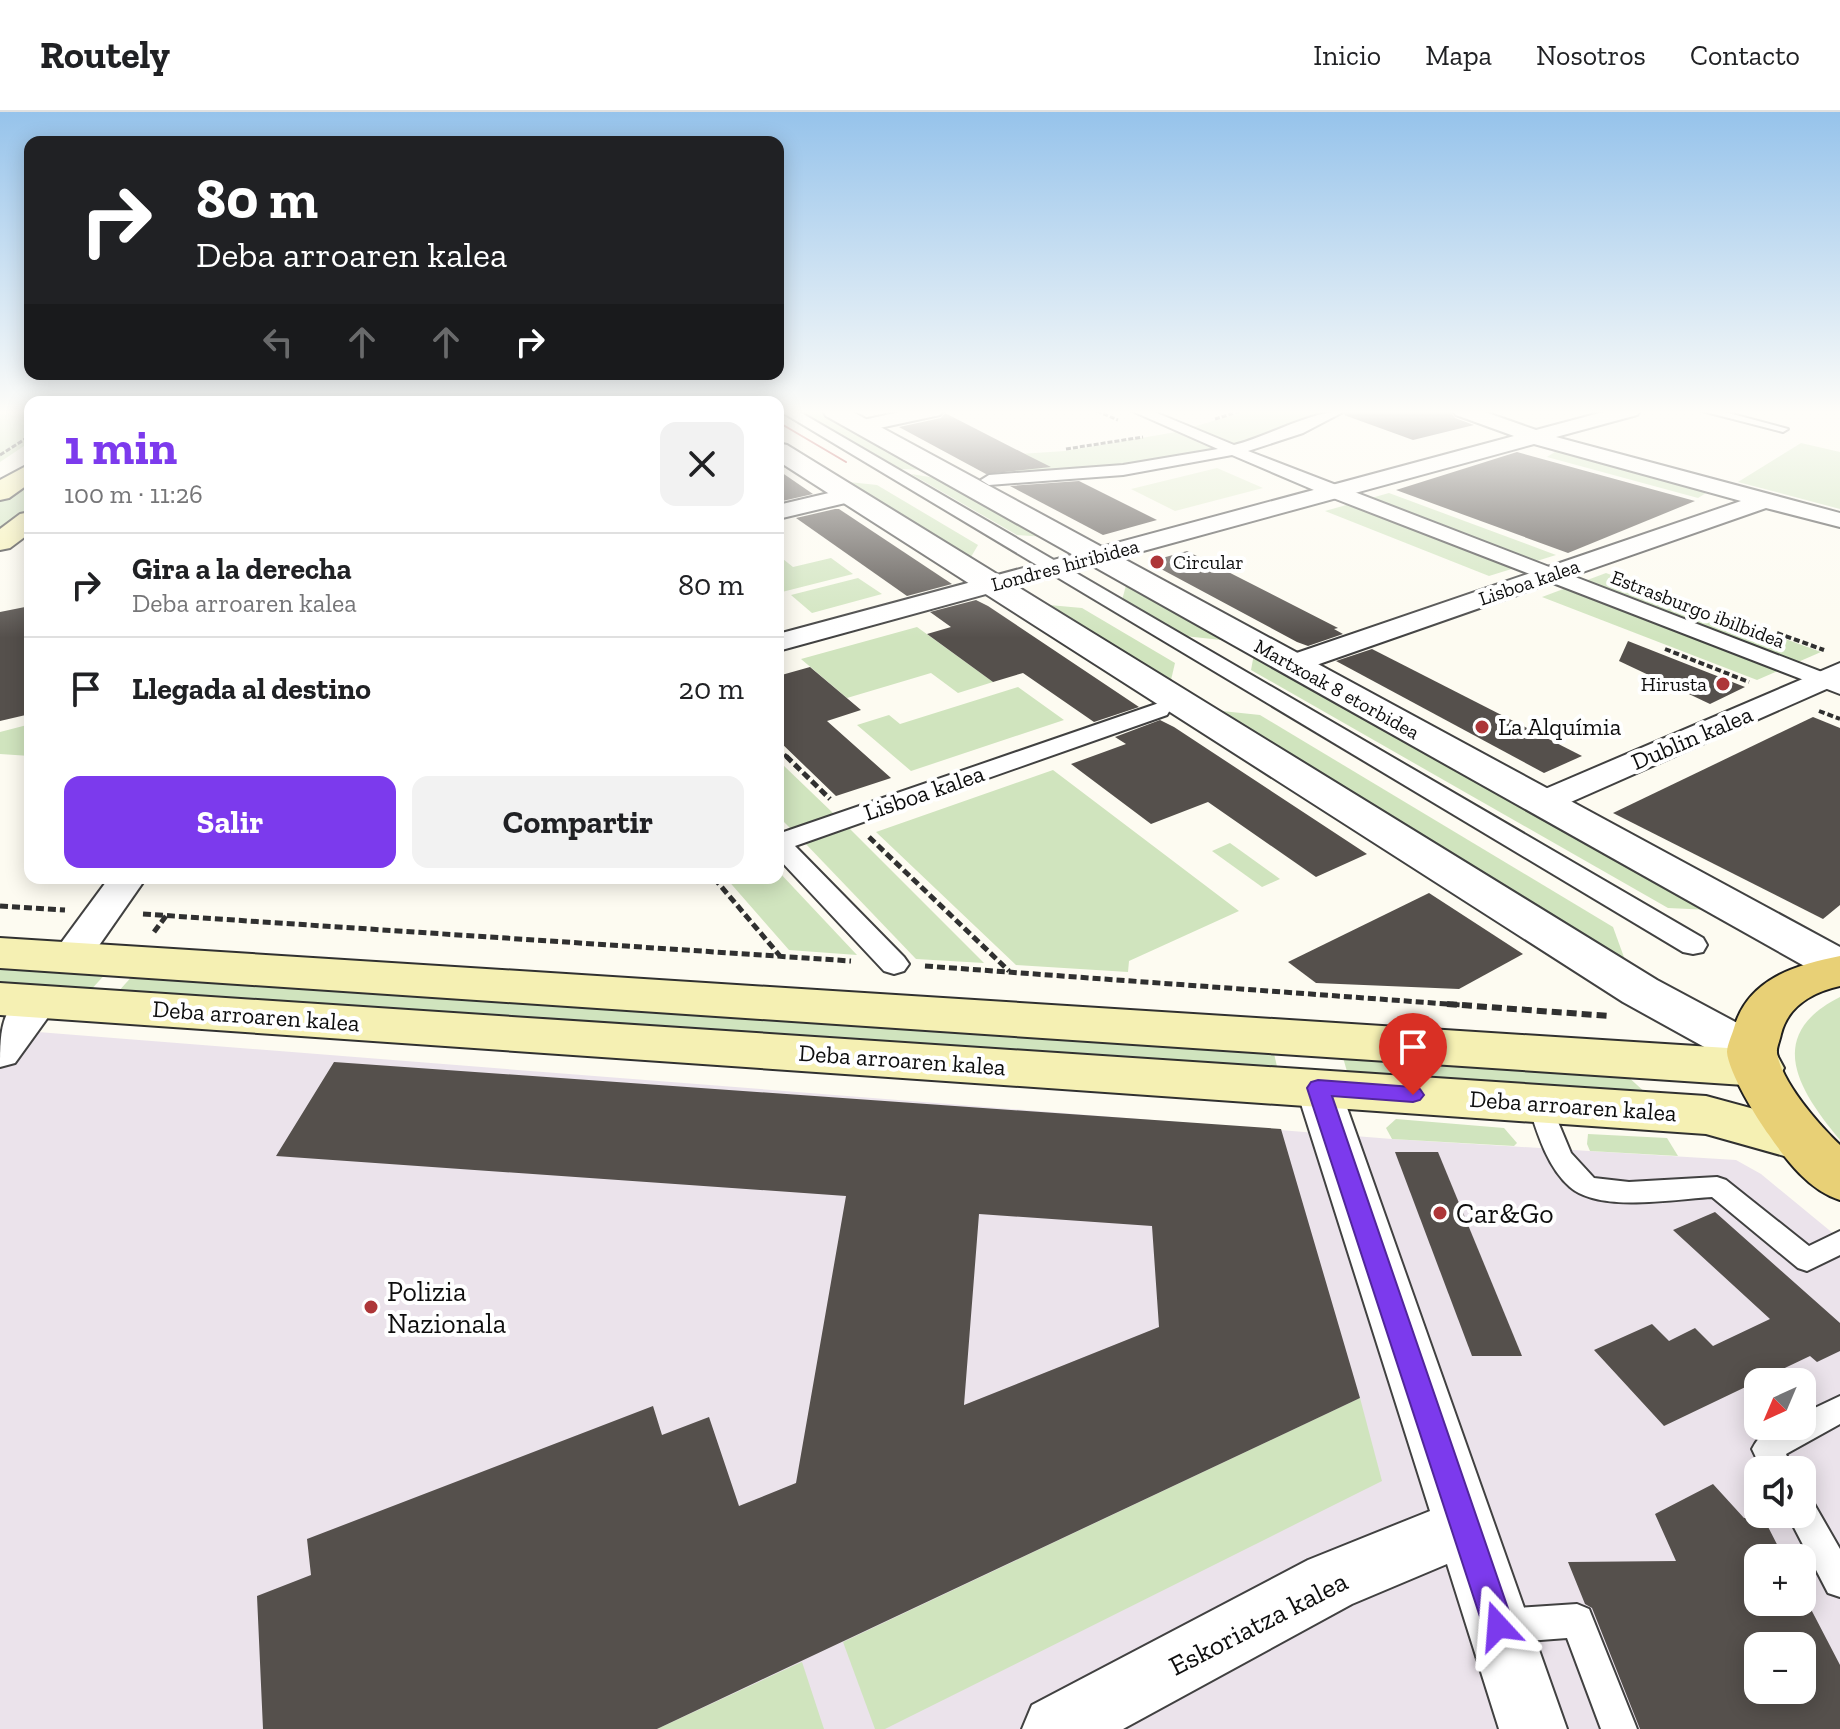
<!DOCTYPE html>
<html lang="es">
<meta charset="utf-8">
<style>
body{margin:0;font-family:"Zilla Slab",serif;background:#f2f2f2;color:#202124;height:100vh;display:flex;flex-direction:column;font-size:30px;white-space:nowrap}
*{box-sizing:border-box;margin:0}
p{font-size:26px;color:#757577}
.icon{flex:none;width:44px;height:44px;fill:none;stroke:currentColor;stroke-width:2;stroke-linecap:round;stroke-linejoin:round}
.map{position:relative;flex:1;overflow:hidden}
.details{position:absolute;left:24px;top:284px;width:760px;height:488px;display:flex;flex-direction:column;background:#fff;border-radius:16px;box-shadow:0 4px 20px #0003}
.details>*{flex:none}
.hud{position:absolute;left:24px;top:24px;width:760px;height:244px;border-radius:16px;box-shadow:0 4px 20px #0003;background:#202124;color:#fff;overflow:hidden}
.needle{width:52px;rotate:224deg}
.controls{position:absolute;left:1744px;top:1256px;display:grid;gap:16px}
.controls a{display:grid;place-items:center;width:72px;height:72px;border-radius:16px;background:#fff;box-shadow:0 4px 20px #0003;font-size:40px}
.pin{position:absolute;display:grid;place-items:center;width:68px;height:68px;color:#fff;margin:-82px -34px;border-radius:50% 50% 50% 0;rotate:-45deg;box-shadow:0 0 8px #0007}
.pin .icon{rotate:45deg}
.me{position:absolute;width:88px;margin:-44px;rotate:341deg;stroke-linejoin:round;filter:drop-shadow(0 0 6px #0008)}
.turn{display:flex;align-items:center;gap:28px;height:168px;padding:0 40px;font-size:36px}
.turn .icon{width:104px;height:104px;stroke-width:2.5}
.turn b{display:block;font-size:56px;line-height:68px}
.lanes{display:flex;align-items:center;height:76px;padding:0 40px;background:#0003;justify-content:center;gap:40px;direction:ltr}
.lanes .off{opacity:.35}
.round{display:grid;place-items:center;flex:none;width:84px;height:84px;border-radius:16px;background:#f2f2f2}
.overview{display:flex;align-items:center;justify-content:space-between;height:136px;padding:0 40px}
h1{font-size:48px;font-weight:800;line-height:60px;color:#7c3aed}
.action{display:flex;gap:16px;margin-top:auto;padding:16px 40px}
.action a{flex:1;height:92px;border-radius:16px;background:#7c3aed;color:#fff;font-size:32px;font-weight:800;line-height:92px;text-align:center}
.action a+a{background:#f2f2f2;color:#202124}
ul{padding:0;list-style:none}
li{display:flex;align-items:center;gap:24px;height:104px;padding:0 40px;border-top:2px solid #e0e0e0}
li div{flex:1}
li b{display:block;font-size:30px}
li em{font-style:normal}
header{display:flex;align-items:center;gap:48px;box-sizing:border-box;height:112px;padding:0 40px;background:#fff;border-bottom:2px solid #e0e0e0}
header strong{font-size:38px}
nav{display:flex;gap:44px;margin-inline-start:auto;font-size:28px}
.map>svg:first-child{display:block}
.industrial{fill:#ebe3eb;fill-rule:evenodd}
.green{fill:#d0e4be}
.pitch{fill:#e1ecce}
.building{fill:#55504c;fill-rule:evenodd}
.lines{fill:none;stroke-linecap:round;stroke-linejoin:round}
.service-casing{stroke:#414141;stroke-width:4}
.pedestrian-casing{stroke:#414141;stroke-width:4}
.minor-casing{stroke:#414141;stroke-width:4}
.tertiary-casing{stroke:#414141;stroke-width:4}
.secondary-casing{stroke:#303030;stroke-width:4}
.primary-casing{stroke:#1f1f1f;stroke-width:4}
.path-far3{stroke:#303030;stroke-width:3;stroke-dasharray:5 2;stroke-linecap:butt}
.path-far2{stroke:#303030;stroke-width:4;stroke-dasharray:6 3;stroke-linecap:butt}
.path-far1{stroke:#303030;stroke-width:5;stroke-dasharray:8 4;stroke-linecap:butt}
.path{stroke:#303030;stroke-width:6;stroke-dasharray:10 5;stroke-linecap:butt}
.service{fill:#fff;fill-rule:evenodd}
.pedestrian{fill:#fff;fill-rule:evenodd}
.minor{fill:#fff;fill-rule:evenodd}
.tertiary{fill:#fff;fill-rule:evenodd}
.secondary{fill:#f5f0b3;fill-rule:evenodd}
.primary{fill:#e8d076;fill-rule:evenodd}
.tram{stroke:#ad3638;stroke-width:2}
.route{fill:#7c3aed;stroke:#51269a;stroke-width:2}
.poi-dot{fill:#ad3638;stroke:#fff;stroke-width:3}
.labels{text-anchor:middle;stroke-width:8;stroke-linejoin:round;paint-order:stroke}
.far-poi-label{font-size:20px;fill:#0e0e0e;stroke:#fff;text-anchor:start}
.far-street-label{font-size:20px;fill:#0e0e0e;stroke:#fff}
.poi-label{font-size:24px;fill:#0e0e0e;stroke:#fff;text-anchor:start}
.street-label{font-size:24px;fill:#0e0e0e;stroke:#fff}
.near-poi-label{font-size:28px;fill:#0e0e0e;stroke:#fff;text-anchor:start}
.near-street-label{font-size:28px;fill:#0e0e0e;stroke:#fff}
</style>
<header>
<strong>Routely</strong>
<nav><a>Inicio</a><a>Mapa</a><a>Nosotros</a><a>Contacto</a></nav>
</header>
<div class="map">
<svg width="1840" height="1617" viewBox="0 0 1840 1617">
<rect width="100%" height="100%" fill="#fdfbf1"/>
<!-- industrial -->
<path class="industrial" d="M0 917 1392 1027 1736 1048 1761 1062 1840 1127V1617H0ZM1758 1270H1802V1314H1758ZM1758 1358H1802V1402H1758ZM1758 1446H1802V1490H1758ZM1758 1534H1802V1578H1758Z"/>
<!-- green -->
<g class="green">
<path d="M0 299H30V330L0 350Z"/>
<path d="M800 299H821L925 358 901 357Z"/>
<path d="M1246 299H1333L1238 334 1193 315Z"/>
<path d="M1176 320 1221 339 1134 354 995 366 957 346 1065 339Z"/>
<path d="M1801 331 1840 340V397L1738 370Z"/>
<path d="M1558 338 1711 378 1698 386 1547 345Z"/>
<path d="M911 362 942 367 1046 425 1017 423Z"/>
<path d="M30 370V398L0 419V390Z"/>
<path d="M849 370 877 373 978 433 971 445Z"/>
<path d="M1389 381 1556 443 1489 464 1325 399Z"/>
<path d="M778 443 793 455 831 446 853 462 778 481Z"/>
<path d="M1606 461 1821 540 1757 568 1542 485Z"/>
<path d="M858 466 882 482 812 501 791 483Z"/>
<path d="M1127 470 1230 529 1185 524 1122 488Z"/>
<path d="M1049 493 1082 496 1175 551 1171 568Z"/>
<path d="M917 515 993 570 958 581 931 561 847 586 801 547Z"/>
<path d="M1254 542 1711 798 1668 796 1251 558Z"/>
<path d="M1018 575 1064 608 911 659 857 613 889 603 900 612Z"/>
<path d="M1222 599 1260 603 1613 815 1625 848Z"/>
<path d="M30 602V644L0 642V620L27 613 25 603Z"/>
<path d="M783 653 834 702 791 717 778 704V655Z"/>
<path d="M1053 658 1239 799 1129 849 1128 860 1016 853 876 720Z"/>
<path d="M847 714 984 851 916 847 803 729Z"/>
<path d="M1230 731 1280 767 1262 775 1212 739Z"/>
<path d="M778 759 857 843 789 838 726 766H778Z"/>
<path d="M0 852 108 859 89 880 0 874Z"/>
<path d="M135 861 1273 937 1278 959 117 881Z"/>
<path d="M1840 885V1028C1798 978 1764 923 1840 885Z"/>
<path d="M1342 942 1625 962 1648 983 1348 963Z"/>
<path d="M1396 1007 1504 1016 1517 1031 1514 1034 1392 1027 1386 1016Z"/>
<path d="M1588 1022 1667 1026 1678 1044 1590 1039 1587 1032Z"/>
<path d="M1360 1286 1382 1369 885 1617H875L843 1530Z"/>
<path d="M802 1550 824 1617H657L795 1553Z"/>
</g>
<!-- pitch -->
<path class="pitch" d="M1217 356 1263 376 1175 399 1131 377Z"/>
<!-- building -->
<g class="building">
<path d="M1348 299H1450L1455 306 1474 313 1413 328 1344 303Z"/>
<path d="M945 301 1027 343 1051 355 986 362 899 315 941 306Z"/>
<path d="M1517 340 1695 389 1568 441 1396 378Z"/>
<path d="M778 358 813 382 778 390Z"/>
<path d="M1079 369 1157 408 1103 423 1010 374Z"/>
<path d="M835 397H839L952 472 907 484 796 406Z"/>
<path d="M1187 439 1338 516 1334 517 1343 522 1308 534 1297 530 1148 450Z"/>
<path d="M976 488 988 494 1139 595 1094 610 1023 561 993 570 927 522 951 515 930 500Z"/>
<path d="M30 494V602L0 609V500Z"/>
<path d="M1628 529 1745 575 1710 592 1619 549Z"/>
<path d="M1372 537 1582 644 1544 661 1336 549Z"/>
<path d="M810 555 861 598 827 609 891 666 836 684 778 628V564Z"/>
<path d="M1813 605 1840 616V793L1823 807 1613 701Z"/>
<path d="M1160 608 1174 615 1367 742 1316 765 1208 690 1151 712 1071 652 1126 632 1115 625Z"/>
<path d="M1429 781 1523 842 1459 877 1316 871 1288 850Z"/>
<path d="M334 950 1281 1017 1360 1286 657 1617H263L257 1484 311 1463 307 1427 653 1294 662 1323 709 1305 739 1394 796 1371 846 1084 276 1044ZM979 1102 1152 1114 1159 1215 964 1293Z"/>
<path d="M1395 1040H1438L1522 1244H1472Z"/>
<path d="M1715 1100 1840 1211V1239L1817 1250 1810 1244 1664 1314 1594 1238 1652 1212 1669 1229 1695 1216 1713 1234 1770 1207 1673 1118Z"/>
<path d="M1713 1372 1744 1406 1763 1405 1784 1446H1758V1490H1802V1480L1840 1553V1617H1640L1592 1496 1585 1492 1568 1450 1676 1449 1655 1402ZM1758 1534H1802V1578H1758Z"/>
</g>
<g class="lines">
<!-- service casing -->
<g class="service-casing">
<g id="service">
<path d="M1702 299H1721L1788 317 1783 320Z"/>
<path d="M1540 983 1548 986 1571 1041 1594 1066 1629 1070 1717 1065 1726 1068 1809 1134 1840 1119V1143L1807 1159 1798 1156 1712 1085C1675 1087 1600 1101 1570 1075 1547 1055 1537 1020 1528 992L1532 986Z"/>
<path d="M1840 1284V1312L1786 1342 1793 1358H1762L1752 1337C1761 1317 1782 1314 1802 1314V1302Z"/>
<path d="M1802 1386 1813 1390 1840 1437V1485L1828 1481 1787 1402H1802Z"/>
<path d="M1577 1492 1589 1497 1637 1617H1601L1567 1526 1502 1531 1490 1526 1485 1514 1490 1502 1502 1497Z"/>
</g>
</g>
<!-- pedestrian casing -->
<g class="pedestrian-casing">
<g id="pedestrian">
<path d="M780 299H798L1703 826 1707 833 1703 840 1693 842 1683 840Z"/>
<path d="M1132 299H1152L1234 333C1269 324 1311 299 1345 299L1303 321 1248 339 1840 567V582L1328 384 1232 343 1123 363 989 373 981 368 989 363 1123 353 1218 337Z"/>
<path d="M1159 591 1167 593 1170 598 1167 603 795 734 904 845 909 852 904 859 894 862 884 859 778 746V722Z"/>
</g>
</g>
<!-- minor casing -->
<g class="minor-casing">
<g id="minor">
<path d="M904 299H943L940 303 861 320 851 314 854 310Z"/>
<path d="M1453 299H1482L1536 318 1607 299H1640L1637 303 1556 325 1840 401V415L1766 396 1302 558 1292 561 1282 558 1278 552 1282 546 1741 389 1534 332 778 539V522L1514 324 1456 303Z"/>
<path d="M850 376 858 378 861 383 858 388 778 407V393Z"/>
<path d="M1840 551V571L1555 697 1543 700 1531 697 1526 690 1531 683Z"/>
<path d="M109 766H146L84 855 70 859 56 855 50 846Z"/>
<path d="M39 876 53 880 59 890 15 951 0 955C0 920 0 888 39 876Z"/>
<path d="M1318 960 1334 965 1340 976 1567 1617H1499L1447 1452 1352 1492 1123 1617H1022L1032 1593 1308 1448 1430 1399 1296 976 1302 965Z"/>
</g>
</g>
<!-- tertiary casing -->
<g class="tertiary-casing">
<g id="tertiary">
<path d="M823 299H851L1840 835V869L1824 865 826 304Z"/>
<path d="M778 331 787 333 1657 868 1769 928 1777 940 1769 952 1752 958 1735 952 1623 890 778 349Z"/>
</g>
</g>
<!-- secondary casing -->
<g class="secondary-casing">
<g id="secondary">
<path d="M30 352V371L9 386 0 388V368Z"/>
<path d="M30 400V421L10 436 0 438V417L20 402Z"/>
<path d="M0 826 1759 938 1777 943 1784 956 1777 969 1759 974 0 856Z"/>
<path d="M0 871 1706 984 1821 1015 1829 1029 1821 1043 1802 1049 1706 1022 0 903Z"/>
</g>
</g>
<!-- primary casing -->
<g class="primary-casing">
<path id="primary" d="M1840 844V874C1813 880 1788 894 1781 922 1780 928 1776 936 1777 941 1781 970 1819 1013 1840 1033V1088C1809 1078 1787 1049 1769 1023 1757 1007 1728 959 1727 940 1727 933 1732 923 1734 916 1748 867 1795 853 1840 844Z"/>
</g>
<!-- path-far3 -->
<g class="path-far3">
<path d="M1097 299 1118 308"/>
<path d="M1215 307 1241 299"/>
<path d="M1066 337 1143 325"/>
<path d="M0 343 30 324"/>
</g>
<!-- path-far2 -->
<g class="path-far2">
<path d="M1777 521 1824 538"/>
<path d="M1665 537 1749 570"/>
<path d="M1819 599 1840 607"/>
<path d="M778 636 788 646"/>
</g>
<!-- path-far1 -->
<g class="path-far1">
<path d="M786 644 830 687"/>
<path d="M869 725 1009 859"/>
<path d="M714 766 780 844"/>
<path d="M0 794 65 798"/>
<path d="M143 802 851 849"/>
<path d="M154 820 166 804"/>
<path d="M925 854 1475 894"/>
</g>
<!-- path -->
<path class="path" d="M1447 892 1609 904"/>
<!-- service -->
<use href="#service" class="service"/>
<!-- pedestrian -->
<use href="#pedestrian" class="pedestrian"/>
<!-- minor -->
<use href="#minor" class="minor"/>
<!-- tertiary -->
<use href="#tertiary" class="tertiary"/>
<!-- secondary -->
<use href="#secondary" class="secondary"/>
<!-- primary -->
<use href="#primary" class="primary"/>
<!-- tram -->
<path class="tram" d="M778 310 846 350"/>
</g>
<!-- sky -->
<linearGradient id="sky" x2="0" y2="1"><stop stop-color="#96c3eb"/><stop offset="0.57" stop-color="#fefdf9"/><stop offset="1" stop-color="#fefdf9" stop-opacity="0"/></linearGradient>
<rect width="1840" height="526" fill="url(#sky)"/>
<!-- route -->
<path class="route" d="M1318 968 1413 975 1420 977 1424 983 1420 988 1413 990 1332 984 1514 1514 1509 1525 1498 1529 1488 1525 1483 1514 1307 976 1311 970Z"/>
<!-- markers -->
<g class="poi-dot">
<circle cx="1157" cy="450" r="8"/>
<circle cx="1723" cy="572" r="8"/>
<circle cx="1482" cy="615" r="8"/>
<circle cx="1440" cy="1101" r="8"/>
<circle cx="371" cy="1195" r="8"/>
</g>
<g class="labels">
<!-- far-poi labels -->
<g class="far-poi-label">
<text x="1173" y="457">Circular</text>
<text x="1707" y="579" text-anchor="end">Hirusta</text>
</g>
<!-- far-street labels -->
<g class="far-street-label">
<text transform="translate(1065 453) rotate(-15)" y="7">Londres hiribidea</text>
<text transform="translate(1529 470) rotate(-19)" y="7">Lisboa kalea</text>
<text transform="translate(1698 497) rotate(21)" y="7">Estrasburgo ibilbidea</text>
<text transform="translate(1337 577) rotate(29)" y="7">Martxoak 8 etorbidea</text>
</g>
<!-- poi labels -->
<g class="poi-label">
<text x="1498" y="623">La Alquímia</text>
</g>
<!-- street labels -->
<g class="street-label">
<text transform="translate(1692 626) rotate(-23)" y="8">Dublin kalea</text>
<text transform="translate(924 681) rotate(-19)" y="8">Lisboa kalea</text>
<text transform="translate(256 904) rotate(4)" y="8">Deba arroaren kalea</text>
<text transform="translate(902 948) rotate(4)" y="8">Deba arroaren kalea</text>
<text transform="translate(1573 994) rotate(4)" y="8">Deba arroaren kalea</text>
</g>
<!-- near-poi labels -->
<g class="near-poi-label">
<text x="1456" y="1111">Car&amp;Go</text>
<text x="387" y="1189">Polizia<tspan x="387" dy="32">Nazionala</tspan></text>
</g>
<!-- near-street labels -->
<g class="near-street-label">
<text transform="translate(1258 1511) rotate(-27)" y="10">Eskoriatza kalea</text>
</g>
</g>
</svg>
<div class="controls">
<a><svg class="needle" viewBox="-14 -14 28 28"><path d="M0-13l5 13h-10z" fill="#e53935"/><path d="M0 13l5-13h-10z" fill="#757577"/></svg></a>
<a><svg class="icon" aria-label="sound" viewBox="0 0 24 24"><path d="M4 9h4l5-4v14l-5-4H4zM17 9q2 3 0 6"/></svg></a>
<a>+</a>
<a>−</a>
</div>
<div class="pin" style="left:1413px;top:983px;background:#d93025"><svg class="icon" aria-label="arrive" viewBox="0 0 24 24"><path d="M6 21V4h12l-3 4 3 4H6"/></svg></div>
<svg class="me" style="left:1498px;top:1514px" viewBox="-20 -20 40 40"><path d="M0-17L14 15 0 8-14 15z" fill="#7c3aed" stroke="#fff" stroke-width="4"/></svg>
<div class="hud">
<div class="turn"><svg class="icon" aria-label="right" viewBox="0 0 24 24"><path d="M7 20v-9h11M14 6l5 5-5 5"/></svg><div><b>80 m</b>Deba arroaren kalea</div></div>
<div class="lanes"><svg class="icon off" aria-label="left" viewBox="0 0 24 24"><path d="M17 20v-9H6M10 6l-5 5 5 5"/></svg><svg class="icon off" aria-label="ahead" viewBox="0 0 24 24"><path d="M12 20V5M6 11l6-6 6 6"/></svg><svg class="icon off" aria-label="ahead" viewBox="0 0 24 24"><path d="M12 20V5M6 11l6-6 6 6"/></svg><svg class="icon" aria-label="right" viewBox="0 0 24 24"><path d="M7 20v-9h11M14 6l5 5-5 5"/></svg></div>
</div>
<section class="details">
<div class="overview"><div><h1>1 min</h1><p>100 m · 11:26</p></div><a class="round"><svg class="icon" aria-label="close" viewBox="0 0 24 24"><path d="M6 6l12 12M18 6L6 18"/></svg></a></div>
<ul>
<li><svg class="icon" aria-label="right" viewBox="0 0 24 24"><path d="M7 20v-9h11M14 6l5 5-5 5"/></svg><div><b>Gira a la derecha</b><p>Deba arroaren kalea</p></div><em>80 m</em></li>
<li><svg class="icon" aria-label="arrive" viewBox="0 0 24 24"><path d="M6 21V4h12l-3 4 3 4H6"/></svg><div><b>Llegada al destino</b></div><em>20 m</em></li>
</ul>
<div class="action"><a>Salir</a><a>Compartir</a></div>
</section>
</div>
